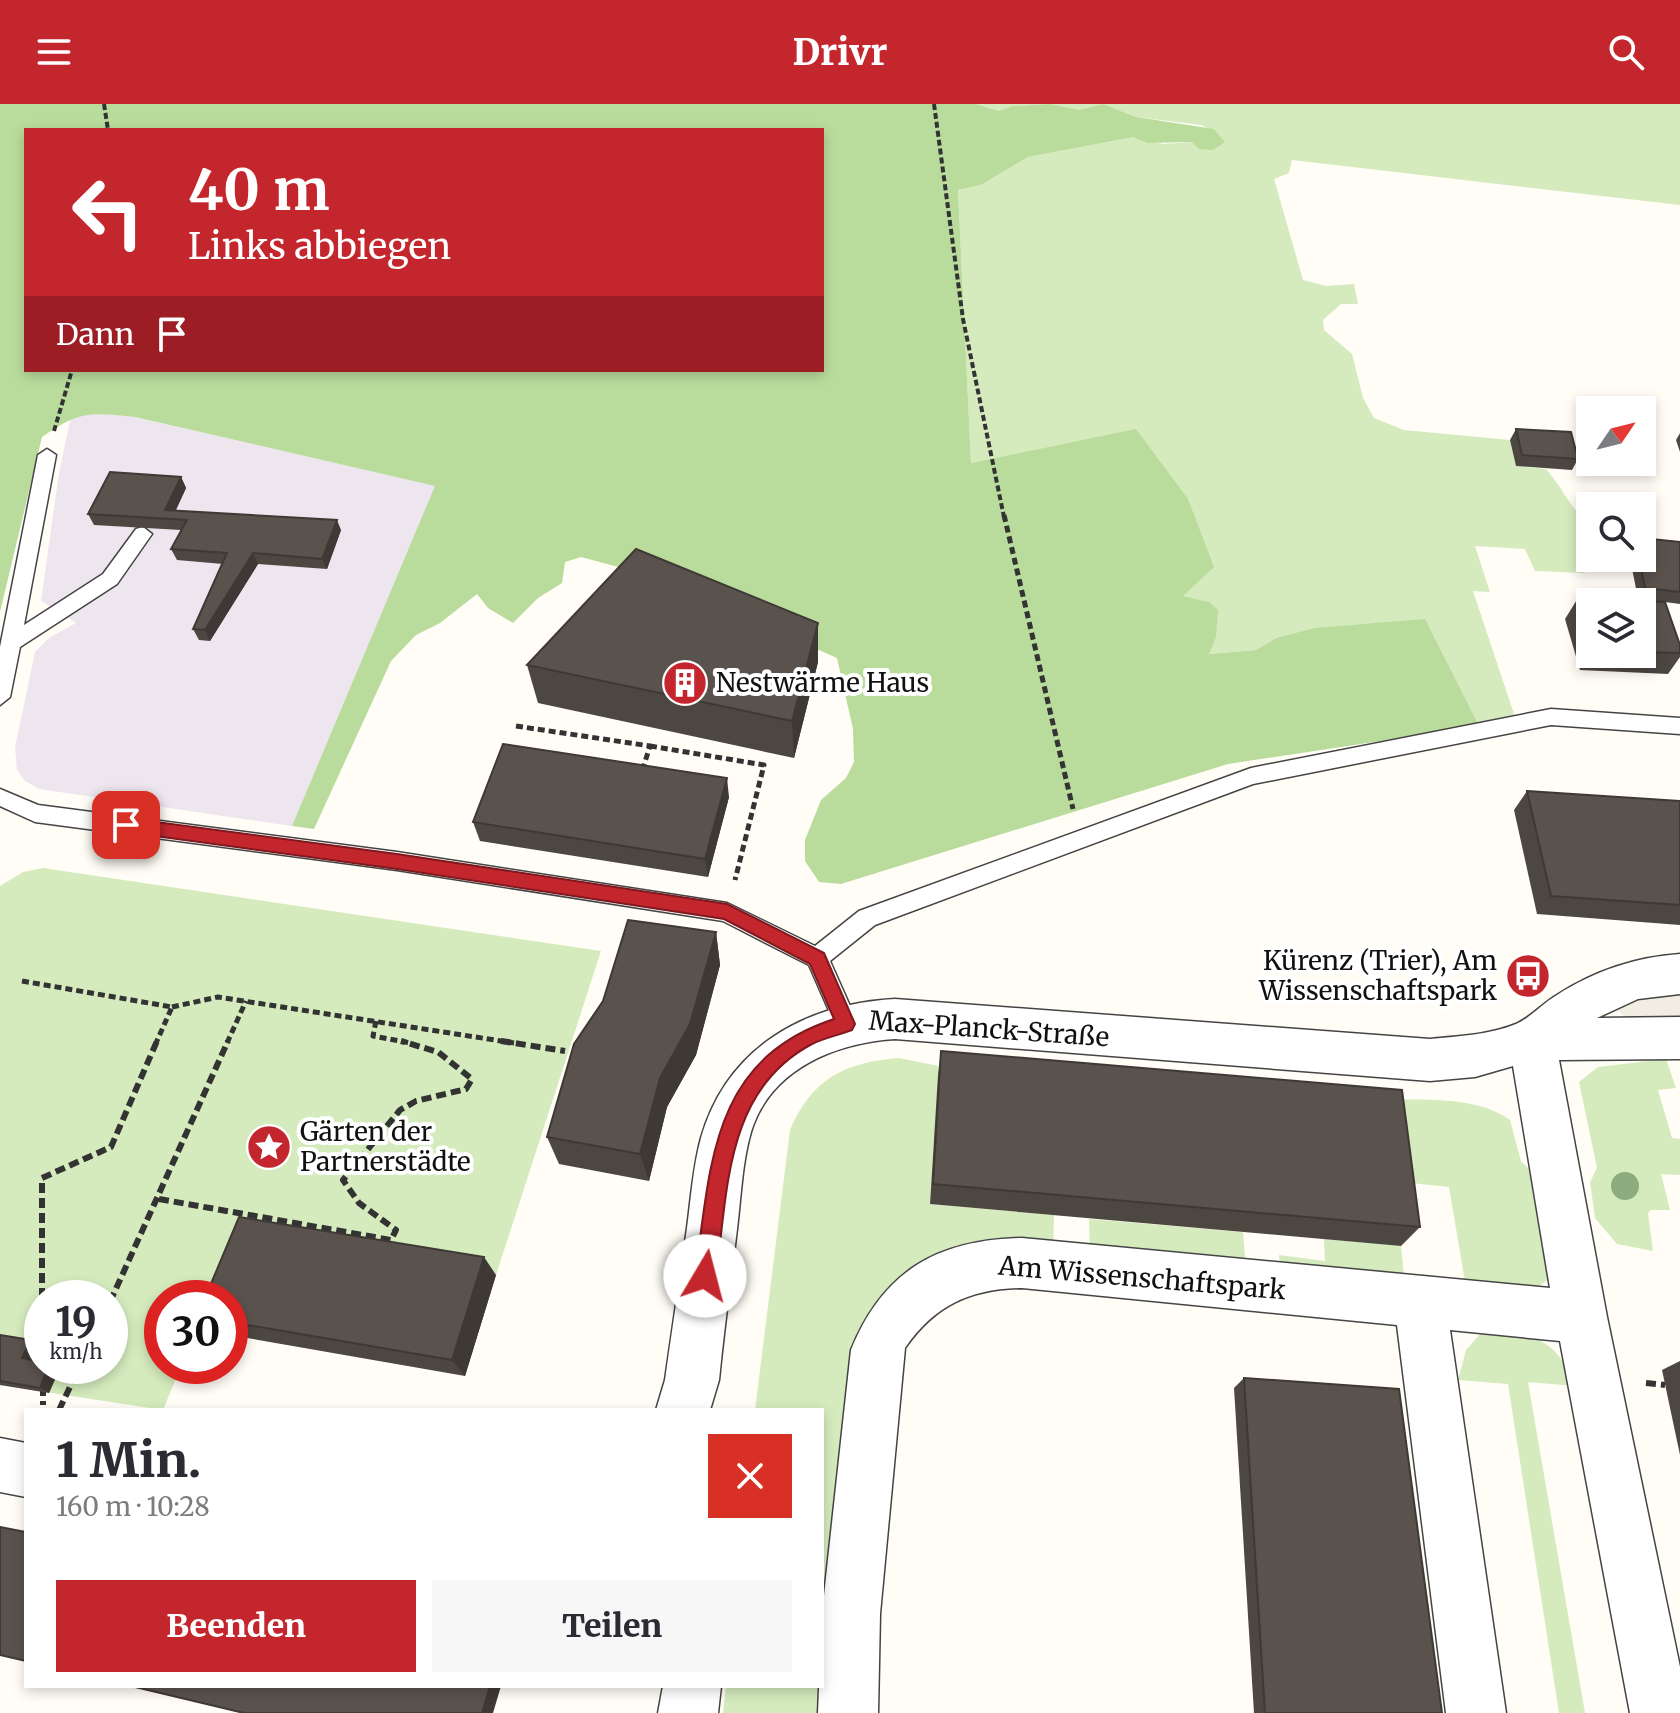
<!DOCTYPE html>
<html lang="de">
<meta charset="utf-8">
<style>
body{margin:0;font-family:Merriweather,serif;background:#f7f7f7;color:#2b2b33;height:100vh;display:flex;flex-direction:column;font-size:30px;white-space:nowrap}
*{box-sizing:border-box;margin:0}
p{font-size:26px;color:#7c7c81}
.icon{flex:none;width:44px;height:44px;fill:none;stroke:currentColor;stroke-width:2;stroke-linecap:round;stroke-linejoin:round}
.map{position:relative;flex:1;overflow:hidden}
.side{position:absolute;left:24px;top:1304px;width:800px;height:280px;display:flex;flex-direction:column;background:#fff;border-radius:0px;box-shadow:0 4px 12px #0003}
.side>*{flex:none}
.banner{position:absolute;left:24px;top:24px;width:800px;height:244px;border-radius:0px;box-shadow:0 4px 12px #0003;background:#c4262e;color:#fff;overflow:hidden}
.needle{width:52px;rotate:55deg}
.tools{position:absolute;left:1576px;top:292px;display:grid;gap:16px}
.tools a{display:grid;place-items:center;width:80px;height:80px;border-radius:0px;background:#fff;box-shadow:0 4px 12px #0003;font-size:40px}
.speed{position:absolute;left:24px;top:1176px;display:flex;gap:16px;font-size:40px;font-weight:700;text-align:center}
.speed>*{display:grid;place-content:center;width:104px;height:104px;border-radius:50%;background:#fff;box-shadow:0 4px 12px #0003;line-height:1}
.speed small{font-size:20px;font-weight:400}
.speed .limit{border:12px solid #d22;background:#fff;color:#111}
.pin{position:absolute;display:grid;place-items:center;width:68px;height:68px;color:#fff;margin:-34px;border-radius:16px;box-shadow:0 4px 12px #0006}
.me{position:absolute;width:88px;margin:-44px;rotate:8deg;stroke-linejoin:round;filter:drop-shadow(0 0 6px #0008)}
.turn{display:flex;align-items:center;gap:28px;height:168px;padding:0 32px;font-size:36px}
.turn .icon{width:104px;height:104px;stroke-width:2.5}
.turn b{display:block;font-size:56px;line-height:68px}
.then{display:flex;align-items:center;height:76px;padding:0 32px;background:#0003;gap:16px;font-size:30px}
.round{display:grid;place-items:center;flex:none;width:84px;height:84px;border-radius:0px;background:#f7f7f7}
.head{display:flex;align-items:center;justify-content:space-between;height:136px;padding:0 32px}
h1{font-size:48px;font-weight:800;line-height:60px}
.primary-button{display:flex;gap:16px;margin-top:auto;padding:16px 32px}
.primary-button a{flex:1;height:92px;border-radius:0px;background:#c4262e;color:#fff;font-size:32px;font-weight:800;line-height:92px;text-align:center}
.primary-button a+a{background:#f7f7f7;color:#2b2b33}
header{display:flex;justify-content:space-between;align-items:center;height:104px;padding:0 32px;background:#c4262e;color:#fff;font-size:36px;font-weight:800}
.map>svg:first-child{display:block}
.industrial{fill:#eee6ef}
.green{fill:#d5ebbd;fill-rule:evenodd}
.forest{fill:#b9dc9c;fill-rule:evenodd}
.plaza{fill:#f1ede2}
.lines{fill:none;stroke-linecap:round;stroke-linejoin:round}
.lane-casing{stroke:#444;stroke-width:3}
.street-casing{stroke:#444;stroke-width:3}
.path-far2{stroke:#333;stroke-width:4;stroke-dasharray:6 3;stroke-linecap:butt}
.path-far1{stroke:#333;stroke-width:5;stroke-dasharray:7 4;stroke-linecap:butt}
.path{stroke:#333;stroke-width:6;stroke-dasharray:10 5;stroke-linecap:butt}
.lane{fill:#fff;fill-rule:evenodd}
.street{fill:#fff;fill-rule:evenodd}
.tree{fill:#8dad7f}
.wall{fill:#4d4742;fill-rule:evenodd}
.shaded-wall{fill:#3f3936}
.building{fill:#5a524d;stroke:#3f3936;stroke-width:2}
.route{fill:#c4262e;stroke:#7f191e;stroke-width:2}
.labels{text-anchor:middle;stroke-width:8;stroke-linejoin:round;paint-order:stroke}
.poi-label{font-size:26px;fill:#111;stroke:#fff;text-anchor:start}
.street-label{font-size:26px;fill:#111;stroke:#fff}
</style>
<header><svg class="icon" aria-label="menu" viewBox="0 0 24 24"><path d="M4 6h16M4 12h16M4 18h16"/></svg>Drivr<svg class="icon" aria-label="search" viewBox="0 0 24 24"><circle cx="10" cy="10" r="6"/><path d="M15 15l6 6"/></svg></header>
<div class="map">
<svg width="1680" height="1609" viewBox="0 0 1680 1609">
<rect width="100%" height="100%" fill="#fffdf5"/>
<!-- industrial -->
<path class="industrial" d="M89 308 135 313 436 382 292 722 39 685 25 677 17 666 15 643 35 548 49 534 76 519 41 497 59 369 71 312Z"/>
<!-- green -->
<g class="green">
<path d="M976 0H1680V101L1292 56 1289 69 1274 75 1303 176 1327 182 1354 180 1358 200H1341L1323 216 1324 226 1352 250 1363 294 1374 314 1404 326 1510 336 1516 362 1546 365C1563 384 1569 404 1590 420V434L1578 440 1584 469 1535 467 1525 445 1475 442 1490 488 1473 487 1516 616 1479 622 1276 534 1256 546 1208 550 1209 498 1182 492 1136 326 971 359 958 86 981 81 1028 53 1134 33 1163 40 1193 38 1220 31 1201 21 1136 13 1103 0 1079 7 1050 0 1012 2 999 7Z"/>
<path d="M43 764 601 847 496 1171 237 1129 210 1194H162V1262H181L163 1306 0 1281V782L23 768ZM42 1194H110V1262H42Z"/>
<path d="M899 954 939 962 930 1100 1054 1111 1053 1148 918 1170 834 1467 822 1477V1306H755L790 1026C811 976 844 958 899 954Z"/>
<path d="M1666 955 1676 984 1658 986 1672 1034 1680 1035V1071L1661 1070 1670 1106H1651L1648 1109 1653 1147 1617 1140 1595 1114 1590 1078 1597 1064 1579 978 1598 963Z"/>
<path d="M1356 996C1401 997 1474 988 1510 1016L1521 1057 1537 1073 1549 1175 1534 1185 1466 1184 1449 1083 1392 1077Z"/>
<path d="M1089 1115 1243 1128 1246 1166 1090 1151Z"/>
<path d="M1324 1135 1401 1142 1405 1182 1280 1169 1279 1151 1325 1157Z"/>
<path d="M1483 1227C1534 1232 1554 1230 1575 1282L1528 1278 1585 1609H1559L1508 1280 1458 1276 1466 1246Z"/>
<path d="M726 1582H822L827 1609H723Z"/>
</g>
<!-- forest -->
<path class="forest" d="M0 0H976L999 7 1012 2 1050 0 1079 6 1103 0 1136 13 1214 25 1225 38 1213 46 1199 45 1192 38 1147 39 1134 33 1028 53 981 81 958 86 971 359 1136 325 1188 395 1214 463 1183 492 1209 498 1218 506 1216 533 1209 550 1256 546 1276 534 1315 524 1425 515 1479 622 1228 660 841 780 819 778 805 757V736L821 696 846 674 854 658 853 625 837 554 648 471 581 453 565 458 562 479 538 494 513 519 488 504 477 490 440 519 416 531 391 557 314 725 292 722 435 382 135 313C90 308 79 307 42 333L0 508ZM26 26H822V266H26Z"/>
<!-- plaza -->
<path class="plaza" d="M1680 886V921L1627 915 1614 903 1618 897Z"/>
<g class="lines">
<!-- lane casing -->
<g class="lane-casing">
<g id="lane">
<path d="M47 345 56 351 24 521 103 470 136 425 143 423 152 430 117 480 20 543 10 593 0 601V543L38 351Z"/>
<path d="M1551 605 1680 614V630L1551 621 1253 680 875 821 830 857 858 920 854 927 846 930 838 927 809 861 723 817 397 766 35 718 0 702V685L38 701 397 748 727 799 815 842 859 807 1251 664Z"/>
</g>
</g>
<!-- street casing -->
<g class="street-casing">
<g id="street">
<path d="M1680 850V890L1638 895 1597 914 1680 913V955L1559 956 1607 1213 1680 1563V1609H1630L1560 1237 1450 1226 1506 1609H1446L1397 1221 1022 1184C970 1185 935 1201 905 1244L880 1510 878 1609H818L822 1510 851 1246C883 1167 937 1136 1022 1134L1550 1184 1513 962 1475 973 1430 977 895 935C835 939 770 965 751 1028 742 1059 741 1093 737 1125 731 1175 724 1225 719 1276L710 1306H656L665 1276C672 1225 680 1175 687 1124 691 1094 693 1063 701 1034 727 943 805 900 895 895L1430 935C1459 932 1489 931 1516 920 1530 914 1543 899 1557 891 1594 867 1636 853 1680 850Z"/>
<path d="M0 1334 26 1339V1393L0 1388Z"/>
<path d="M663 1582H721L718 1609H658Z"/>
</g>
</g>
<!-- path-far2 -->
<g class="path-far2">
<path d="M104 0 108 26"/>
<path d="M934 0 963 215 1004 413"/>
<path d="M54 327 72 266"/>
</g>
<!-- path-far1 -->
<g class="path-far1">
<path d="M1004 411 1073 705"/>
<path d="M516 622 650 642 643 664"/>
<path d="M650 642 764 661 735 776"/>
<path d="M22 877 172 903 156 939"/>
<path d="M172 903 218 893 514 939"/>
<path d="M376 917 373 932 411 939"/>
<path d="M227 939 246 897"/>
</g>
<!-- path -->
<g class="path">
<path d="M501 937 565 947"/>
<path d="M159 1095 391 1136 396 1126 359 1099 343 1076 400 1006 416 997 466 985 472 975 438 948 401 937"/>
<path d="M42 1194V1074L111 1043 157 937"/>
<path d="M110 1198 228 937"/>
<path d="M1646 1279 1665 1281"/>
<path d="M43 1282V1301"/>
<path d="M59 1306 80 1262"/>
</g>
<!-- lane -->
<use href="#lane" class="lane"/>
<!-- street -->
<use href="#street" class="street"/>
</g>
<!-- trees -->
<circle class="tree" cx="1625" cy="1082" r="14"/>
<!-- wall -->
<g class="wall">
<path d="M1516 325 1578 355 1572 366 1516 362 1510 336Z"/>
<path d="M1680 329V348L1676 336Z"/>
<path d="M181 373 186 384 176 406 341 426 327 465 258 460 210 537 199 536 193 525 223 460 177 456 171 445 181 426 94 421 88 410Z"/>
<path d="M1680 438V500L1665 498 1680 549V553L1668 570 1580 566 1565 515 1578 494 1663 498 1638 495 1630 454H1642ZM1590 498H1642V550H1590Z"/>
<path d="M818 558 794 654 538 599 527 561Z"/>
<path d="M1527 687 1680 697V821L1537 810 1514 706Z"/>
<path d="M729 693 708 773 480 737 473 718Z"/>
<path d="M716 828 720 861 696 951 667 1003 649 1077 559 1060 547 1033Z"/>
<path d="M941 947 1420 1123 1401 1142 930 1100 938 971Z"/>
<path d="M496 1171 465 1272 230 1231V1194Z"/>
<path d="M0 1231 31 1236 41 1241 34 1256 60 1264 49 1289 0 1281Z"/>
<path d="M1680 1257V1351L1662 1266Z"/>
<path d="M1244 1274 1442 1609H1254L1234 1284Z"/>
</g>
<!-- shaded-wall -->
<g class="shaded-wall">
<path d="M181 373 186 384 171 416 165 406Z"/>
<path d="M337 416 341 426 327 465 322 455Z"/>
<path d="M253 449 258 460 210 537 205 526Z"/>
<path d="M818 519V558L794 654 792 617Z"/>
<path d="M727 674 729 693 708 773 705 755Z"/>
<path d="M716 828 720 861 696 951 667 1003 649 1077 640 1050 660 974Z"/>
<path d="M484 1153 496 1171 465 1272 452 1256Z"/>
<path d="M31 1236 41 1241 32 1260 22 1254Z"/>
<path d="M49 1262H56L60 1264 49 1289 40 1284Z"/>
<path d="M490 1582H501L493 1609H482Z"/>
</g>
<!-- building -->
<g class="building">
<path d="M1516 325 1571 328 1578 355 1522 351Z"/>
<path d="M110 368 181 373 165 406 337 416 322 455 253 449 205 526 193 525 227 449 171 445 187 416 88 410Z"/>
<path d="M1642 434 1680 438V488L1645 484 1639 454H1642Z"/>
<path d="M636 445 818 519 792 617 527 561Z"/>
<path d="M1578 494 1665 498 1680 541V549L1642 548V498H1590V533Z"/>
<path d="M503 640 727 674 705 755 473 718Z"/>
<path d="M1527 687 1680 697V801L1551 792Z"/>
<path d="M628 816 716 828 690 920 660 974 640 1050 547 1033 574 940 603 897Z"/>
<path d="M941 947 1402 986 1420 1123 933 1080Z"/>
<path d="M239 1113 484 1153 452 1256 230 1218V1194H205Z"/>
<path d="M0 1231 31 1236 22 1254 42 1258V1262H49L40 1284 0 1277Z"/>
<path d="M1244 1274 1399 1285 1442 1609H1265Z"/>
<path d="M0 1423 26 1428V1557L0 1551Z"/>
<path d="M131 1582H490L482 1609H244Z"/>
</g>
<!-- route -->
<path class="route" d="M126 714 397 750 727 800 824 849 855 920 852 926C839 931 824 934 812 940 725 986 728 1086 716 1172L713 1179 705 1182 698 1179 695 1172C711 1061 710 956 834 915L810 860 724 815 397 765 126 728 117 721Z"/>
<!-- icons -->
<defs>
<g id="building-disc" transform="scale(2.3)"><circle r="9.5" fill="#c4262e" stroke="#fff"/><path d="M-4-6H4V6H1V3H-1V6H-4ZM-2.5-4.3h1.7v1.8h-1.7ZM.8-4.3h1.7v1.8H.8ZM-2.5-1h1.7V.8h-1.7ZM.8-1h1.7V.8H.8Z" fill="#fff"/></g>
<g id="bus-disc" transform="scale(2.3)"><circle r="9.5" fill="#c4262e" stroke="#fff"/><path d="M-5-6H5V4H4V6H2V4H-2V6H-4V4H-5ZM-3.5-4V0h7V-4ZM-3.5 1.2v1.5H-2V1.2ZM2 1.2v1.5H3.5V1.2Z" fill="#fff"/></g>
<g id="sight-disc" transform="scale(2.3)"><circle r="9.5" fill="#c4262e" stroke="#fff"/><path d="M0-6L1.8-2.2L6-1.7L2.9 1.2L3.7 5.4L0 3.3L-3.7 5.4L-2.9 1.2L-6-1.7L-1.8-2.2Z" fill="#fff"/></g>
</defs>
<g fill-rule="evenodd">
<use href="#building-disc" x="685" y="579"/>
<use href="#bus-disc" x="1528" y="872"/>
<use href="#sight-disc" x="269" y="1043"/>
</g>
<g class="labels">
<!-- poi labels -->
<g class="poi-label">
<text x="716" y="588">Nestwärme Haus</text>
<text x="1497" y="866" text-anchor="end">Kürenz (Trier), Am<tspan x="1497" dy="30">Wissenschaftspark</tspan></text>
<text x="300" y="1037">Gärten der<tspan x="300" dy="30">Partnerstädte</tspan></text>
</g>
<!-- street labels -->
<g class="street-label">
<text transform="translate(989 925) rotate(4)" y="9">Max-Planck-Straße</text>
<text transform="translate(1142 1174) rotate(5)" y="9">Am Wissenschaftspark</text>
</g>
</g>
</svg>
<div class="tools">
<a><svg class="needle" viewBox="-14 -14 28 28"><path d="M0-13l5 13h-10z" fill="#e53935"/><path d="M0 13l5-13h-10z" fill="#7c7c81"/></svg></a>
<a><svg class="icon" aria-label="search" viewBox="0 0 24 24"><circle cx="10" cy="10" r="6"/><path d="M15 15l6 6"/></svg></a>
<a><svg class="icon" aria-label="layers" viewBox="0 0 24 24"><path d="M12 4l9 5-9 5-9-5zM3 14l9 5 9-5"/></svg></a>
</div>
<div class="speed"><div>19<small>km/h</small></div><div class="limit">30</div></div>
<div class="pin" style="left:126px;top:721px;background:#d93025"><svg class="icon" aria-label="arrive" viewBox="0 0 24 24"><path d="M6 21V4h12l-3 4 3 4H6"/></svg></div>
<svg class="me" style="left:705px;top:1172px" viewBox="-20 -20 40 40"><circle r="19" fill="#fff"/><path d="M0-13L10 11 0 6-10 11z" fill="#c4262e"/></svg>
<div class="banner">
<div class="turn"><svg class="icon" aria-label="left" viewBox="0 0 24 24"><path d="M17 20v-9H6M10 6l-5 5 5 5"/></svg><div><b>40 m</b>Links abbiegen</div></div>
<div class="then">Dann<svg class="icon" aria-label="arrive" viewBox="0 0 24 24"><path d="M6 21V4h12l-3 4 3 4H6"/></svg></div>
</div>
<section class="side">
<div class="head"><div><h1>1 Min.</h1><p>160 m · 10:28</p></div><a class="round" style="background:#d93025;color:#fff"><svg class="icon" aria-label="close" viewBox="0 0 24 24"><path d="M6 6l12 12M18 6L6 18"/></svg></a></div>
<div class="primary-button"><a>Beenden</a><a>Teilen</a></div>
</section>
</div>
